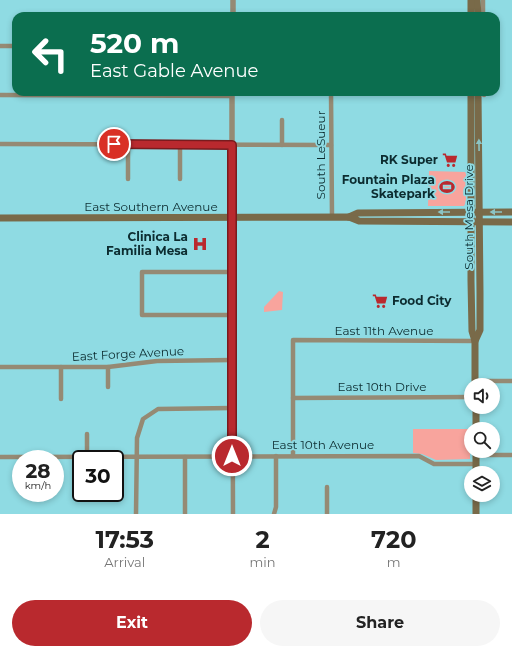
<!DOCTYPE html>
<style>
body{margin:0;font-family:Montserrat,sans-serif;background:#f6f6f6;color:#222;height:100vh;display:flex;flex-direction:column;font-size:15px;white-space:nowrap}
*{box-sizing:border-box;margin:0}
p{font-size:13px;color:#767676}
.icon{flex:none;width:22px;height:22px;fill:none;stroke:currentColor;stroke-width:2;stroke-linecap:round;stroke-linejoin:round}
.map{position:relative;height:514px;overflow:hidden}
.drawer{display:flex;flex-direction:column;background:#fff;flex:1}
.drawer>*{flex:none}
.guide{position:absolute;left:12px;top:12px;width:488px;height:84px;border-radius:12px;box-shadow:0 2px 6px #0003;background:#0b6e4f;color:#fff;overflow:hidden}
.buttons{position:absolute;left:464px;top:378px;display:grid;gap:8px}
.buttons a{display:grid;place-items:center;width:36px;height:36px;border-radius:50%;background:#fff;box-shadow:0 2px 6px #0003;font-size:20px}
.speed{position:absolute;left:12px;top:450px;display:flex;gap:8px;font-size:20px;font-weight:700;text-align:center}
.speed>*{display:grid;place-content:center;width:52px;height:52px;border-radius:50%;background:#fff;box-shadow:0 2px 6px #0003;line-height:1}
.speed small{font-size:10px;font-weight:400}
.speed .limit{border:2px solid #111;border-radius:6px;background:#fff;color:#111}
.pin{position:absolute;display:grid;place-items:center;width:34px;height:34px;color:#fff;margin:-17px;border:2px solid #fff;border-radius:50%;box-shadow:0 1px 4px #0007}
.me{position:absolute;width:44px;margin:-22px;rotate:0deg;stroke-linejoin:round;filter:drop-shadow(0 0 3px #0008)}
.turn{display:flex;align-items:center;gap:14px;height:84px;padding:0 12px;font-size:18px}
.turn .icon{width:52px;height:52px;stroke-width:2.5}
.turn b{display:block;font-size:28px;line-height:34px}
.eta{display:flex;justify-content:space-evenly;align-items:center;height:68px;text-align:center}
.eta b{font-size:24px;font-weight:700;line-height:28px}
.action{display:flex;gap:8px;margin-top:auto;padding:8px 12px}
.action a{flex:1;height:46px;border-radius:24px;background:#b9292e;color:#fff;font-size:16px;font-weight:700;line-height:46px;text-align:center}
.action a+a{background:#f6f6f6;color:#222}
.map>svg:first-child{display:block}
.green{fill:#f8a49d}
.lines{fill:none;stroke-linecap:round;stroke-linejoin:round}
.minor{stroke:#958a74;stroke-width:4.5}
.tertiary{stroke:#958a74;stroke-width:5.5}
.secondary{stroke:#796a49;stroke-width:7}
.oneway{fill:#8bc4c4}
.route-casing{stroke:#781b1e;stroke-width:10}
.route{stroke:#b9292e;stroke-width:7}
.labels{text-anchor:middle;stroke-width:3.5;stroke-linejoin:round;paint-order:stroke}
.street-label{font-size:12px;fill:#0c2c30;stroke:#8fdbe3}
.poi-label{font-size:12px;font-weight:bold;fill:#0c2c30;stroke:#8fdbe3;text-anchor:end}
</style>
<div class="map">
<svg width="512" height="514" viewBox="0 0 512 514">
<rect width="100%" height="100%" fill="#8fdbe3"/>
<!-- green -->
<g class="green">
<path d="M429 171 466 172V202L464 206H428Z"/>
<path d="M279 291 283 292 282 310 264 312V307Z"/>
<path d="M413 429H470V459L436 460 422 454 413 453Z"/>
</g>
<g class="lines">
<!-- minor -->
<g class="minor">
<path d="M483 0V16"/>
<path d="M0 46H16"/>
<path d="M331 92 332 217"/>
<path d="M484 92V95"/>
<path d="M0 95 232 96"/>
<path d="M282 120V145"/>
<path d="M0 144 331 145"/>
<path d="M128 179V144"/>
<path d="M180 179V144"/>
<path d="M232 217 233 514"/>
<path d="M232 272H142V315H232"/>
<path d="M0 367H108L157 361 232 360"/>
<path d="M61 367V399"/>
<path d="M475 381H512"/>
<path d="M108 387V367"/>
<path d="M293 398 471 397"/>
<path d="M476 455H512"/>
<path d="M293 456V340L475 341"/>
<path d="M0 457 419 456 434 464H476"/>
<path d="M87 457V434"/>
<path d="M136 514 137 438 143 419 158 409 232 408"/>
<path d="M185 514V457"/>
<path d="M274 514 276 507V456"/>
<path d="M327 514V487"/>
</g>
<!-- tertiary -->
<g class="tertiary">
<path d="M233 16V0"/>
<path d="M232 217V92"/>
</g>
<!-- secondary -->
<g class="secondary">
<path d="M477 0 478 16"/>
<path d="M471 16V0"/>
<path d="M471 92V281L472 331 475 341V385"/>
<path d="M349 217 358 213 512 212"/>
<path d="M0 218 349 217 359 221 512 222"/>
<path d="M475 341 480 330V293L478 92"/>
<path d="M476 429V407"/>
<path d="M476 451V473"/>
<path d="M476 495V514"/>
</g>
</g>
<!-- one-way arrows -->
<defs><path id="oneway-solid" d="M-6-.8H1V-3.2L6.5 0L1 3.2V.8H-6Z"/></defs>
<g class="oneway">
<use href="#oneway-solid" transform="translate(479 145) rotate(-91)"/>
<use href="#oneway-solid" transform="translate(444 212) rotate(180)"/>
<use href="#oneway-solid" transform="translate(496 212) rotate(-180)"/>
</g>
<g class="lines">
<!-- route casing -->
<g class="route-casing">
<path id="route" d="M114 144 232 145V456"/>
</g>
<!-- route -->
<use href="#route" class="route"/>
</g>
<!-- icons -->
<defs>
<g id="supermarket-bare" transform="scale(1.2)"><path d="M-6-5.5h2.5l.6 2H6L4.5 2H-2.5L-4.4-4H-6ZM-1.5 3.2a1.3 1.3 0 1 0 .1 0ZM3 3.2a1.3 1.3 0 1 0 .1 0Z" fill="#b9292e" stroke="#8fdbe3" stroke-width="2.5" paint-order="stroke"/></g>
<g id="stadium-bare" transform="scale(1.2)"><path d="M0-5a6.5 5 0 1 0 0 10a6.5 5 0 1 0 0-10ZM-3.5-1.8h7v3.6h-7Z" fill="#b9292e" stroke="#8fdbe3" stroke-width="2.5" paint-order="stroke"/></g>
<g id="hospital-bare" transform="scale(1.2)"><path d="M-5-5h3v3.5h4V-5h3V5h-3V1.5h-4V5h-3Z" fill="#b9292e" stroke="#8fdbe3" stroke-width="2.5" paint-order="stroke"/></g>
</defs>
<g fill-rule="evenodd">
<use href="#supermarket-bare" x="450" y="160"/>
<use href="#stadium-bare" x="447" y="187"/>
<use href="#hospital-bare" x="200" y="244"/>
<use href="#supermarket-bare" x="380" y="301"/>
</g>
<g class="labels">
<!-- street labels -->
<g class="street-label">
<text transform="translate(321 155) rotate(-90)" y="4">South LeSueur</text>
<text x="151" y="211">East Southern Avenue</text>
<text transform="translate(469 217) rotate(-90)" y="4">South Mesa Drive</text>
<text x="384" y="335">East 11th Avenue</text>
<text transform="translate(128 354) rotate(-3)" y="4">East Forge Avenue</text>
<text x="382" y="391">East 10th Drive</text>
<text x="323" y="449">East 10th Avenue</text>
</g>
<!-- poi labels -->
<g class="poi-label">
<text x="438" y="164">RK Super</text>
<text x="435" y="184">Fountain Plaza<tspan x="435" dy="14">Skatepark</tspan></text>
<text x="188" y="241">Clinica La<tspan x="188" dy="14">Familia Mesa</tspan></text>
<text x="392" y="305" text-anchor="start">Food City</text>
</g>
</g>
</svg>
<div class="buttons">
<a><svg class="icon" aria-label="sound" viewBox="0 0 24 24"><path d="M4 9h4l5-4v14l-5-4H4zM17 9q2 3 0 6"/></svg></a>
<a><svg class="icon" aria-label="search" viewBox="0 0 24 24"><circle cx="10" cy="10" r="6"/><path d="M15 15l6 6"/></svg></a>
<a><svg class="icon" aria-label="layers" viewBox="0 0 24 24"><path d="M12 4l9 5-9 5-9-5zM3 14l9 5 9-5"/></svg></a>
</div>
<div class="speed"><div>28<small>km/h</small></div><div class="limit">30</div></div>
<div class="pin" style="left:114px;top:144px;background:#d93025"><svg class="icon" aria-label="arrive" viewBox="0 0 24 24"><path d="M6 21V4h12l-3 4 3 4H6"/></svg></div>
<svg class="me" style="left:232px;top:456px" viewBox="-20 -20 40 40"><circle r="17" fill="#b9292e" stroke="#fff" stroke-width="3"/><path d="M0-11L8 9 0 5-8 9z" fill="#fff"/></svg>
<div class="guide">
<div class="turn"><svg class="icon" aria-label="left" viewBox="0 0 24 24"><path d="M17 20v-9H6M10 6l-5 5 5 5"/></svg><div><b>520 m</b>East Gable Avenue</div></div>
</div>
</div>
<section class="drawer">
<div class="eta">
<div><b>17:53</b><p>Arrival</p></div>
<div><b>2</b><p>min</p></div>
<div><b>720</b><p>m</p></div>
</div>
<div class="action"><a>Exit</a><a>Share</a></div>
</section>
